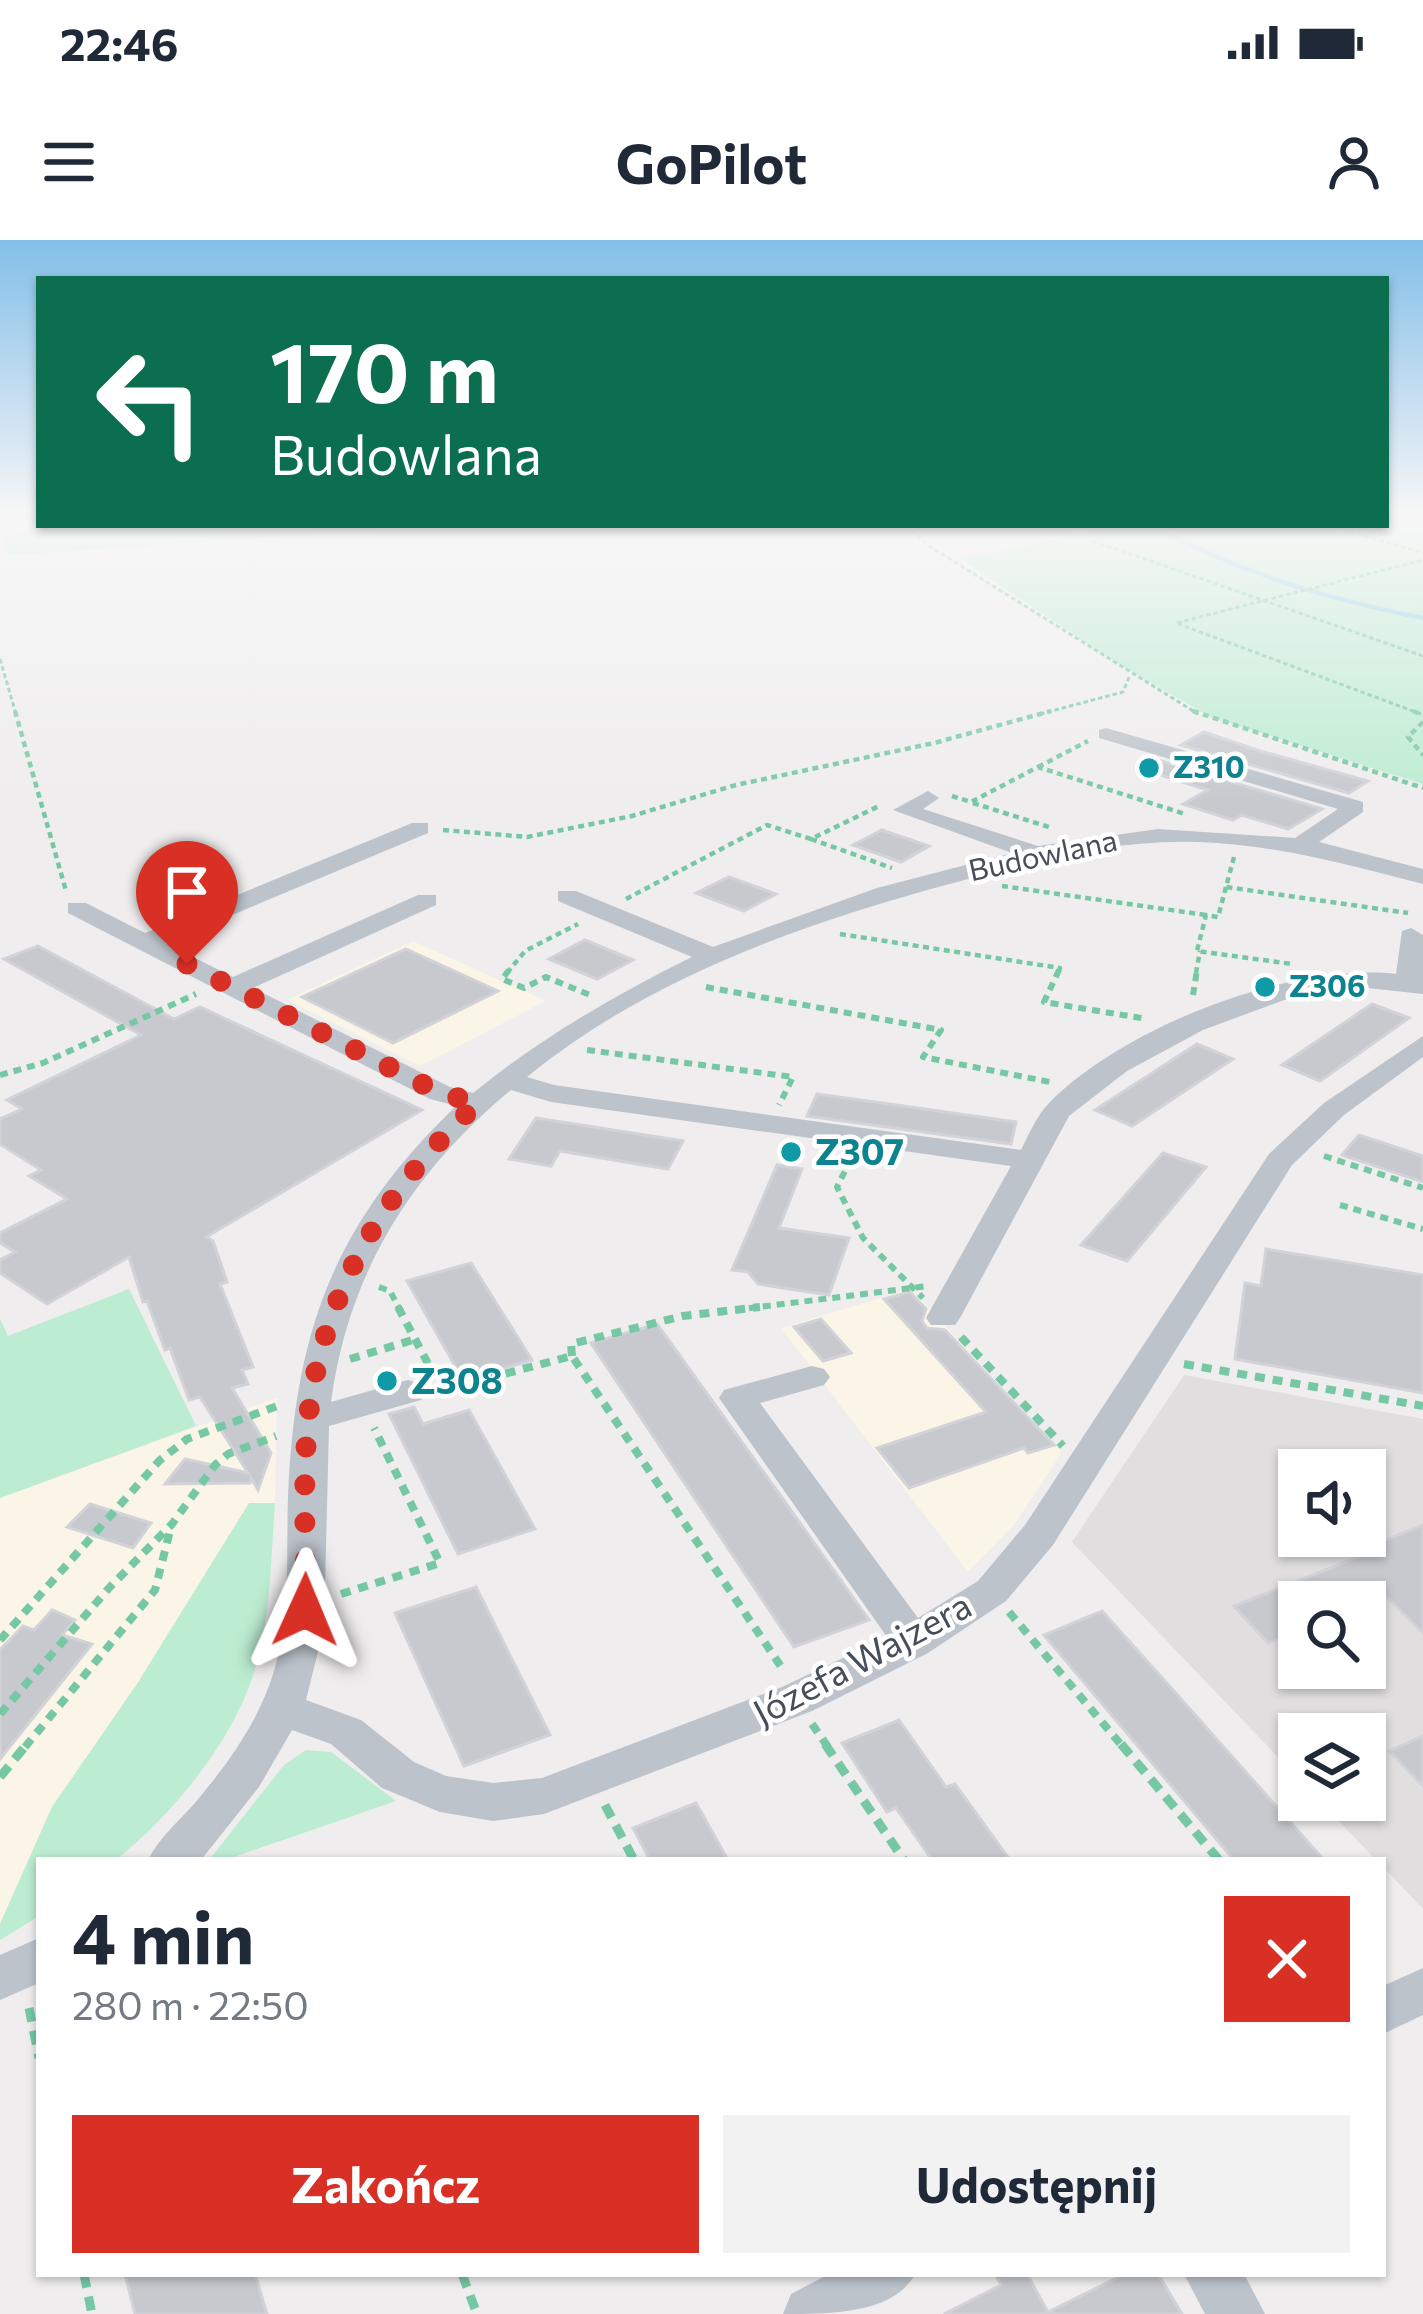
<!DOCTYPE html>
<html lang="pl">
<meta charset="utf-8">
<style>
body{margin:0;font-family:Commissioner,sans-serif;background:#f2f2f3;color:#1f2937;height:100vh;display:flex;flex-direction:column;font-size:45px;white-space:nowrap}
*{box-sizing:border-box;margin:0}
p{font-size:39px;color:#747a83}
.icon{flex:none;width:66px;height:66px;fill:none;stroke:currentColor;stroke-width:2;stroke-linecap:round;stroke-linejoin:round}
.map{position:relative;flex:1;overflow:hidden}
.panel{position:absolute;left:36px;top:1617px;width:1350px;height:420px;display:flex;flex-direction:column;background:#fff;border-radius:0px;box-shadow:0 3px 9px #0004}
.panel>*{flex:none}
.banner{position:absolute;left:36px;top:36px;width:1353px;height:252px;border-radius:0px;box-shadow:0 3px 9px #0004;background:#0b6e4f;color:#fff;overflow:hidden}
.fabs{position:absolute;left:1278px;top:1209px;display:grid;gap:24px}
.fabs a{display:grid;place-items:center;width:108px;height:108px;border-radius:0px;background:#fff;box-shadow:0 3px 9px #0004;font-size:60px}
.pin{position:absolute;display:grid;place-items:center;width:102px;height:102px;color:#fff;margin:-123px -51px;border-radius:50% 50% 50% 0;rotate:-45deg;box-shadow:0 0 12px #0007}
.pin .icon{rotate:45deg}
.me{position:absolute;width:132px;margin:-66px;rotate:1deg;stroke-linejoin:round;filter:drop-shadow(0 0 9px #0008)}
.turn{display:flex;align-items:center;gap:42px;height:252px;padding:0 36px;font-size:54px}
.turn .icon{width:156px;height:156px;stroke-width:2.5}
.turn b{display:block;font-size:84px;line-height:102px}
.round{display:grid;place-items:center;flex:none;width:126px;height:126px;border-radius:0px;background:#f2f2f3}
.head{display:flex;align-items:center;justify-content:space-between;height:204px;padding:0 36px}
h1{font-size:72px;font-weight:700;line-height:90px}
.cta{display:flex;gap:24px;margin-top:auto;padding:24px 36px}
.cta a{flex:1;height:138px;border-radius:0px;background:#d93025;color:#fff;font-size:48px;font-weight:700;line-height:138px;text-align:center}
.cta a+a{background:#f2f2f3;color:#1f2937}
.status{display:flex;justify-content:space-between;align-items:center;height:84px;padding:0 60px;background:#fff;direction:ltr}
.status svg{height:33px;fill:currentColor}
header{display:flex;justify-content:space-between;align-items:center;height:156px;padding:0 36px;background:#fff;font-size:54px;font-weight:700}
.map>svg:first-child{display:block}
.commercial{fill:#faf5e6}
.education{fill:#e0dede;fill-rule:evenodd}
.green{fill:#bcecd1}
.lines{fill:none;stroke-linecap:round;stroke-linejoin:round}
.stream{stroke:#8ccfe7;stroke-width:4.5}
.building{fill:#c7c9cf;stroke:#d1d3d8;stroke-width:3}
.path-far4{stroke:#76c8a4;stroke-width:3;stroke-dasharray:4.5 3;stroke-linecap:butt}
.path-far3{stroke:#76c8a4;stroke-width:4.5;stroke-dasharray:6 4.5;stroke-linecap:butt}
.path-far2{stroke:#76c8a4;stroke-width:6;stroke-dasharray:8 6;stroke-linecap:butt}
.path-far1{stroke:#76c8a4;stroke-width:8;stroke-dasharray:10 8;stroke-linecap:butt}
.path{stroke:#76c8a4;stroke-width:9;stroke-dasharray:14 9;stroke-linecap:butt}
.minor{fill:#bcc3cb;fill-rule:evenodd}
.route{stroke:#d93025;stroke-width:21;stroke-dasharray:0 37.8}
.culture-dot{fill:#0f9aa8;stroke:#fff;stroke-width:4.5}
.labels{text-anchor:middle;stroke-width:9;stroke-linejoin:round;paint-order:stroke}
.far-culture-label{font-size:30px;font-weight:bold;fill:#0d838f;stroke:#fff;text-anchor:start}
.far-street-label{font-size:30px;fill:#464f59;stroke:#fff}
.culture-label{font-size:36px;font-weight:bold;fill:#0d838f;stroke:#fff;text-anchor:start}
.street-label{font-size:36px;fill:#464f59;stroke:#fff}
</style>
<div class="status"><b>22:46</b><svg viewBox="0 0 49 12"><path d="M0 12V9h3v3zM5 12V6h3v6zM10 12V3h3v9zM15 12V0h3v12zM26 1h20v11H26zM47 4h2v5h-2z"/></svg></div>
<header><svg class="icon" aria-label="menu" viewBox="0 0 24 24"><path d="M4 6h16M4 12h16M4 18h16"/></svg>GoPilot<svg class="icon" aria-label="person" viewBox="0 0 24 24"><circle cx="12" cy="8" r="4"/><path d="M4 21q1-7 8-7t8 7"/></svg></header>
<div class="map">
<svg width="1423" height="2074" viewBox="0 0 1423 2074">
<rect width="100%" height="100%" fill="#efeded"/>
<!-- commercial -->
<g class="commercial">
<path d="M413 701 546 761 420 826 287 760Z"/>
<path d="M911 1049 1062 1212 1014 1285 968 1332 781 1088Z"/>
<path d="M277 1158 275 1263H249L137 1444 52 1567 0 1684V1258Z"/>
</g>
<!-- education -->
<path class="education" d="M1184 1135 1423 1179V1669L1383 1627V1620H1376L1319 1560H1365V1494H1299V1539L1072 1302ZM1299 1230H1365V1296H1299ZM1299 1362H1365V1428H1299Z"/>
<!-- green -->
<g class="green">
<path d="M1386 274H1423V544L1210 477 1117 423 956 316 982 315 1099 289 1096 285H1386Z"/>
<path d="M77 285H445L35 314H7L1 298 45 286Z"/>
<path d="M129 1049 196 1186 0 1258V1079L8 1096Z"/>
<path d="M249 1263H275C271 1315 271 1369 258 1419 238 1496 176 1571 116 1620H39V1676L0 1700V1684L52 1567 137 1444Z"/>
<path d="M306 1510 331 1512 396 1561 225 1620H209L284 1525Z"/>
</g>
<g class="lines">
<!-- stream -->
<path class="stream" d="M1153 285C1238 333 1328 359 1423 378"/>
</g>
<!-- building -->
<g class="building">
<path d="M1204 492 1257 510 1368 541 1349 553 1181 505Z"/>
<path d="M1155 519 1322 569 1288 589 1242 575 1233 580 1183 564 1208 550 1138 528Z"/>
<path d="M882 590 929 606 901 622 853 605Z"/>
<path d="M729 637 776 654 744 671 696 653Z"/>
<path d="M585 700 633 720 597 739 549 719Z"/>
<path d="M38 706 174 779 200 767 422 870 206 997 213 1001 227 1042 220 1044 253 1127 242 1130 248 1144 232 1148 271 1213 258 1250 251 1238 250 1243 165 1244 185 1219 248 1233 200 1157 189 1160 170 1108 165 1110 147 1061 143 1062 129 1017 47 1064 0 1033V1020L15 1012 0 1003V993L67 959 29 936 41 930 0 904V879L22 869 7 860 141 795 4 719Z"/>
<path d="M406 709 498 751 393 803 302 757Z"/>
<path d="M1372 764 1409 778 1320 841 1282 825Z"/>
<path d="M1197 804 1233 819 1132 886 1095 870Z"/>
<path d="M817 854 882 863 1016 882 1011 904 807 876Z"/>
<path d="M536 878 683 901 668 929 560 911 551 926 509 919Z"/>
<path d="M1359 895 1423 916V942L1342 915Z"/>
<path d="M1163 913 1206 927 1127 1021 1081 1005Z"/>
<path d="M777 925 802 929 779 988 849 998 829 1055 758 1044 748 1032 732 1030Z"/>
<path d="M1266 1009 1423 1035V1153L1235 1119 1245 1043 1261 1046Z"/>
<path d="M471 1023 532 1120 463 1140 407 1041Z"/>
<path d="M910 1052 926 1069 922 1081 927 1088 945 1090 1054 1205 1028 1213 1024 1208 909 1248 877 1208 986 1172 884 1059Z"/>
<path d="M821 1079 851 1113 823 1121 794 1087Z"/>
<path d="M657 1084 775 1248 869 1380 794 1407 591 1103Z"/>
<path d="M414 1167 423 1184 469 1170 535 1289 458 1314 389 1174Z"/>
<path d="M90 1264 151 1283 133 1308 67 1287Z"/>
<path d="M1423 1285V1393L1386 1356 1372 1362H1299V1391L1268 1403 1234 1366 1376 1310 1371 1306Z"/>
<path d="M476 1347 550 1495 464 1526 395 1373Z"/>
<path d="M52 1370 75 1380 62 1395 92 1404 0 1519V1410L23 1386 34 1390Z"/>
<path d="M1102 1371 1165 1441 1324 1620H1234L1044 1395Z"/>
<path d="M899 1480 946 1547 955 1544 1010 1620H932L896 1568 887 1572 842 1503Z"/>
<path d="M1423 1496V1546L1389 1511Z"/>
<path d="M696 1563 728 1620H650L633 1588Z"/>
<path d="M125 2034H255L267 2074H135Z"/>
<path d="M995 2034H1027L1048 2072 1125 2034H1158L1182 2074H944L1001 2045Z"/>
</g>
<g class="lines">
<!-- path-far4 -->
<g class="path-far4">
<path d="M907 285 926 304 1198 474"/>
<path d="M1329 285 1423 313"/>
<path d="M1093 301 1423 416"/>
<path d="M0 419 16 474"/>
<path d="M1040 474 1123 452 1130 435"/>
<path d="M1421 474 1176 383 1423 320"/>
</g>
<!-- path-far3 -->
<g class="path-far3">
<path d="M15 471 66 651"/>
<path d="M1193 471 1423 548"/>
<path d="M1413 471 1423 475"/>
<path d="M1423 482 1408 497 1423 515"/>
<path d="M1038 527 1088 501"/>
<path d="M952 556 971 562 1038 527 1185 574"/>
<path d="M973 563 1052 588"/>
<path d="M443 590 527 597 632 576 736 545 934 503 1051 471"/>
<path d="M811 599 892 628"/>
<path d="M1234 617 1226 647 1408 673"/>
<path d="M1002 646 1206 675"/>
<path d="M1226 647 1218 677 1206 675 1197 711 1292 724"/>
<path d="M626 659 767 585 811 599 879 566"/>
<path d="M840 694 1060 728 1058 733"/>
<path d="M507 733 525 711 578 684"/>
<path d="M1196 733 1200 711"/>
</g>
<!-- path-far2 -->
<g class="path-far2">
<path d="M509 730 502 739 524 748 546 737 590 755"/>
<path d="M1059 730 1044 762 1147 779"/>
<path d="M706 747 941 790 923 817 1050 842"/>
<path d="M1193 755 1197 730"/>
<path d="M587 810 793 837 779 865"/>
<path d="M0 835 43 823 196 754"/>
<path d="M1324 916 1423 948"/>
<path d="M851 919 837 947 863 998 923 1058"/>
<path d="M1340 965 1423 989"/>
<path d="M379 1047 390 1051 400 1070"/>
<path d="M735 1070 928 1046"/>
</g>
<!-- path-far1 -->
<g class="path-far1">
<path d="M398 1067 434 1135"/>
<path d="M961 1097 1063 1206"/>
<path d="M572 1116 571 1104 683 1076 760 1067"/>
<path d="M350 1119 416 1099"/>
<path d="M1184 1124 1423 1166"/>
<path d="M436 1152 572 1116 784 1431"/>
<path d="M341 1354 440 1323 374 1188"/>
<path d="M1009 1372 1123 1507"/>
<path d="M0 1400 159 1221 187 1199 280 1165"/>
<path d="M0 1474 109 1348 172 1284 215 1225 228 1214 276 1196"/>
<path d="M812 1484 828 1507"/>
<path d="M25 1507 155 1350 171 1287"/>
</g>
<!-- path -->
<g class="path">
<path d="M825 1504 904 1620"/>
<path d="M1121 1504 1219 1620"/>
<path d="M0 1537 27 1504"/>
<path d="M605 1565 634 1620"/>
<path d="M29 1768 39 1818"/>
<path d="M84 2034 92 2074"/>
<path d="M462 2034 477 2074"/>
</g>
<!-- minor -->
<g class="minor">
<path d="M1106 488 1363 562V572L1319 602 1423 629V644C1348 625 1278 605 1199 602 1115 599 1037 620 957 642 807 682 649 737 527 837L554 845 1021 910C1029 894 1037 875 1049 863 1124 787 1290 722 1396 734L1402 691 1411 688 1423 695V754L1358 747 1284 760 1203 790 1127 831 1069 876 960 1078 955 1085H931L926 1078 1011 926 551 862 511 850C412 932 348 1033 331 1162L408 1140 421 1144 426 1152 421 1160 329 1186 324 1387 306 1460 361 1480 414 1522 446 1536 493 1543 542 1538 782 1447 887 1397 719 1158 724 1150 812 1126 824 1129 830 1137 824 1145 760 1163 918 1378 978 1341 1025 1285 1269 914 1324 863 1423 796V817L1344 875 1292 925 1053 1305 1006 1361 928 1413 812 1471 544 1574 493 1581 440 1572 382 1548 331 1504 292 1490 259 1547 201 1620H148C159 1598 178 1582 194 1564 228 1524 259 1481 274 1431 291 1376 286 1314 288 1257 295 1091 333 985 456 866L430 859 68 673V663H86L145 693 412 583H428V593L165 703 233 737 418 655H436V665L253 748 450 847 473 853C541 798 613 756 692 717L558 661V651H576L713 707 877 648 1012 613 893 570 928 551 939 558 923 569 1038 606 1158 589 1295 598 1338 569 1099 498V490Z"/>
<path d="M39 1698V1743L0 1760V1715Z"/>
<path d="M1423 1728V1775L1383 1794V1746Z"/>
<path d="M829 2034H915C894 2074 830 2074 783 2074L791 2054Z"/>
<path d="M1184 2034H1244L1265 2074H1205Z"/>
</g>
</g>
<!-- sky -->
<linearGradient id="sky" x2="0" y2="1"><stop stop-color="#83bfe8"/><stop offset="0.49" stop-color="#f8f7f7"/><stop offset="1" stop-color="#f8f7f7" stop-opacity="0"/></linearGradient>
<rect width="1423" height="564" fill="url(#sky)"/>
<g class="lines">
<!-- route -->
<path class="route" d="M187 724 440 853 478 863C392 942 333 1035 312 1151 300 1221 307 1299 305 1370"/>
</g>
<!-- markers -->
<g class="culture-dot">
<circle cx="1149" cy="528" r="12"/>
<circle cx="1265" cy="747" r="12"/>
<circle cx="791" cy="912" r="12"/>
<circle cx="387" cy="1141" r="12"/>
</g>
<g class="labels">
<!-- far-culture labels -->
<g class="far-culture-label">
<text x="1173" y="538">Z310</text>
<text x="1289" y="757">Z306</text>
</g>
<!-- far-street labels -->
<g class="far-street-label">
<text transform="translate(1043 616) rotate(-12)" y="10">Budowlana</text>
</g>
<!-- culture labels -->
<g class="culture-label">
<text x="815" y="925">Z307</text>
<text x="411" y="1154">Z308</text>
</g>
<!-- street labels -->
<g class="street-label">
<text transform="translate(862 1419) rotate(-28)" y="13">Józefa Wajzera</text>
</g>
</g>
</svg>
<div class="fabs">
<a><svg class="icon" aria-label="sound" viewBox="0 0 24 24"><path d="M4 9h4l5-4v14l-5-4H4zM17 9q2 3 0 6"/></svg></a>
<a><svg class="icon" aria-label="search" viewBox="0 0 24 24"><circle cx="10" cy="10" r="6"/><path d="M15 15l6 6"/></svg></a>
<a><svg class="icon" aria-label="layers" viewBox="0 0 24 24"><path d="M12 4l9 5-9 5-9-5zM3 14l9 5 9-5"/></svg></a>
</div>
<div class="pin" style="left:187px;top:724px;background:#d93025"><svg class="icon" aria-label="arrive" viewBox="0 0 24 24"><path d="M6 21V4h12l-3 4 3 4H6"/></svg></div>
<svg class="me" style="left:305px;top:1370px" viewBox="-20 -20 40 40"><path d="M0-17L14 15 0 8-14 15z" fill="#d93025" stroke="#fff" stroke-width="4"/></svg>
<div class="banner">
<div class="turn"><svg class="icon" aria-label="left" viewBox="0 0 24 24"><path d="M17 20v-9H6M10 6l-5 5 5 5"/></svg><div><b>170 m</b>Budowlana</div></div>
</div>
<section class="panel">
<div class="head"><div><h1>4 min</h1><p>280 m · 22:50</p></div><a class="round" style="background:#d93025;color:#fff"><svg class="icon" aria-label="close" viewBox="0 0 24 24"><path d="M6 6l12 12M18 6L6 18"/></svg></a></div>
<div class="cta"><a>Zakończ</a><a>Udostępnij</a></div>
</section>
</div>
